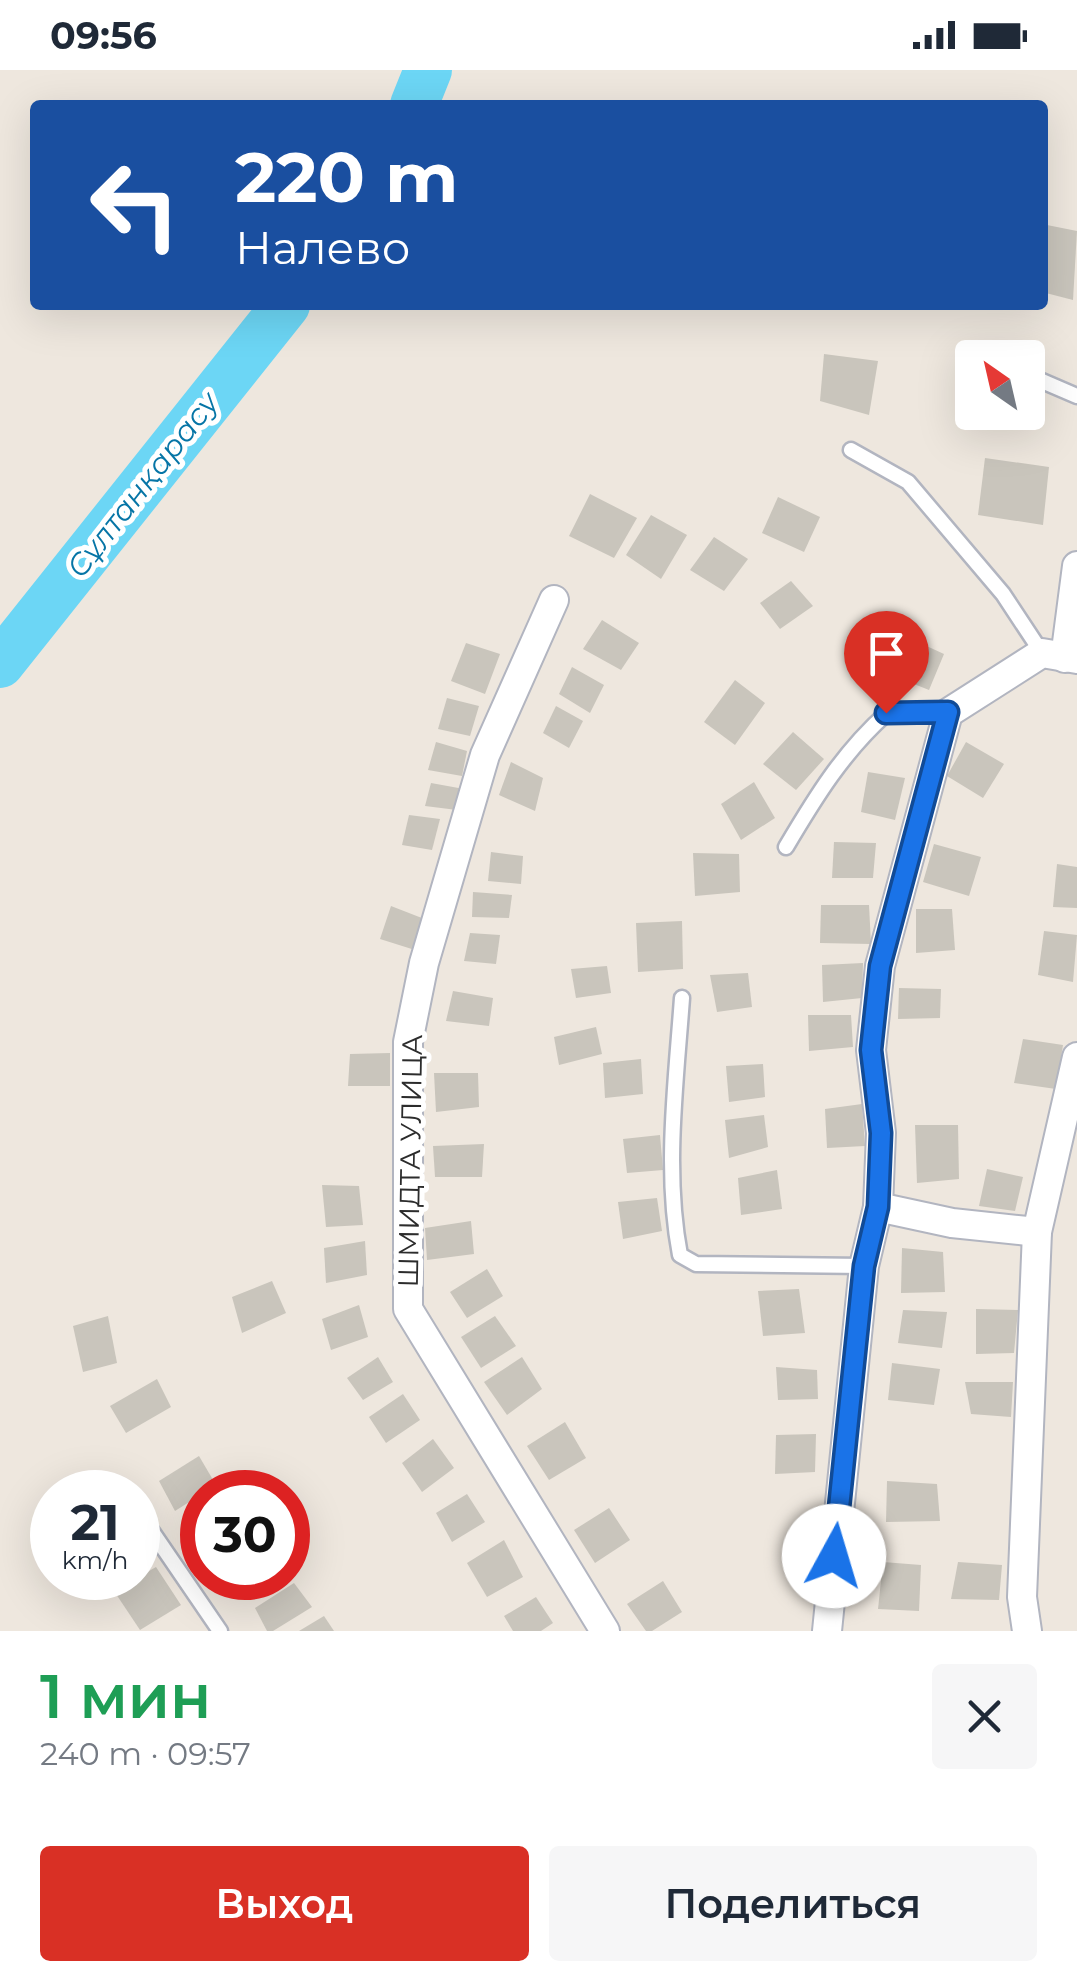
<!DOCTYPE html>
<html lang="ru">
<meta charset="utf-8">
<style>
body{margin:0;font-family:Montserrat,sans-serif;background:#f6f6f7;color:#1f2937;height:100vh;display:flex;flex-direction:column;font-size:38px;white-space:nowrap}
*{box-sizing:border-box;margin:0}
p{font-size:32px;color:#747a83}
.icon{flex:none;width:55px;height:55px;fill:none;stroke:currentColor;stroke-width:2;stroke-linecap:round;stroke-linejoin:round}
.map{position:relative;height:1561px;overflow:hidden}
.sheet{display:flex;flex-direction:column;background:#fff;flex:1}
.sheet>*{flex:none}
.hud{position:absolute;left:30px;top:30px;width:1018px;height:210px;border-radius:10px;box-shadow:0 10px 40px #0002;background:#1a4fa0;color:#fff;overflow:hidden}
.needle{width:65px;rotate:326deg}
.fabs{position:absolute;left:955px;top:270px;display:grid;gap:20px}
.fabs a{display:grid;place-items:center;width:90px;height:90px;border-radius:10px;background:#fff;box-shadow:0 10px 40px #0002;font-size:50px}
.speed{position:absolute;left:30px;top:1400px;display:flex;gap:20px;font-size:50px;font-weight:700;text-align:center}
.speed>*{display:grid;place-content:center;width:130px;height:130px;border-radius:50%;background:#fff;box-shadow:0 10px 40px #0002;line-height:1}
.speed small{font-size:25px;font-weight:400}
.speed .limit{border:15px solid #d22;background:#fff;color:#111}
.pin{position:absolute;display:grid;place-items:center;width:85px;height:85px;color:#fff;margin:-102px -42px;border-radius:50% 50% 50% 0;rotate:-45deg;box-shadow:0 0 10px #0007}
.pin .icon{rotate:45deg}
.me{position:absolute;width:110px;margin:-55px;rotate:6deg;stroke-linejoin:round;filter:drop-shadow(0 0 8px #0008)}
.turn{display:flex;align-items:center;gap:35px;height:210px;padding:0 40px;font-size:45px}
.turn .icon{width:130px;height:130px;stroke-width:2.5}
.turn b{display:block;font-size:70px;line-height:85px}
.round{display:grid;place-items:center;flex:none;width:105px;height:105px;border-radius:10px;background:#f6f6f7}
.head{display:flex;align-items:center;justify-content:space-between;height:170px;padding:0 40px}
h1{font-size:60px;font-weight:600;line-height:75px;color:#1e9e55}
.primary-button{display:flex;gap:20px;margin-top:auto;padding:20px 40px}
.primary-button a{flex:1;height:115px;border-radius:10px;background:#d93025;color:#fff;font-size:40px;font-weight:600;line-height:115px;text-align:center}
.primary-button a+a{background:#f6f6f7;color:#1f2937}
.status{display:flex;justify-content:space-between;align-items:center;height:70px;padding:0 50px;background:#fff;direction:ltr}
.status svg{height:28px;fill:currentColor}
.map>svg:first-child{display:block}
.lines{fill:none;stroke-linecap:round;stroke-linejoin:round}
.river{stroke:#6cd6f5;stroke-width:48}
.building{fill:#c9c5bc}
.lane-casing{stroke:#b2b5c0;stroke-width:19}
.street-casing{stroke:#b2b5c0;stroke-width:32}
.lane{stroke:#fff;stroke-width:14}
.street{stroke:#fff;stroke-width:28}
.route-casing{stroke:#114b97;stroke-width:25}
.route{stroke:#1a73e8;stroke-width:18}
.labels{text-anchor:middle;stroke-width:10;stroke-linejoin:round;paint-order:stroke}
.street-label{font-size:28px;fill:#2c2c2c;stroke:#fff}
.water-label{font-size:30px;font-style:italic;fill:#0675a6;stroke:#fff}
</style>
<div class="status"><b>09:56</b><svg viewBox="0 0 49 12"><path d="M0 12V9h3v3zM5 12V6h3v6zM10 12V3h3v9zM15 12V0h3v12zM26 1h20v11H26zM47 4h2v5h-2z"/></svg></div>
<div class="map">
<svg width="1077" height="1561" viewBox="0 0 1077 1561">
<rect width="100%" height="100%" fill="#eee7de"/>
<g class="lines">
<!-- river -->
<g class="river">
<path d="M414 35 428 0"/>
<path d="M0 594 286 235"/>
</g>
</g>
<!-- building -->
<g class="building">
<path d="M1042 154 1077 161 1073 230 1042 222Z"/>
<path d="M824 284 878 291 869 345 820 331Z"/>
<path d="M985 388 1049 397 1043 455 978 445Z"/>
<path d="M590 424 637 448 614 488 569 466Z"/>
<path d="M778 427 820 447 804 482 762 463Z"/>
<path d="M651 445 687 465 661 509 626 485Z"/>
<path d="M714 467 748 489 724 521 690 500Z"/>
<path d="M791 511 813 536 780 559 760 533Z"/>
<path d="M602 550 639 573 621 600 583 579Z"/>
<path d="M909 568 944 584 929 620 894 606Z"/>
<path d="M466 573 500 584 485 624 451 611Z"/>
<path d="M572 597 604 615 590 643 559 624Z"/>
<path d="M735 610 765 633 735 675 704 652Z"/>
<path d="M447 628 479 636 470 666 438 659Z"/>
<path d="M556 636 583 651 569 678 543 663Z"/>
<path d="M793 662 824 689 796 720 763 694Z"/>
<path d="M436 672 467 681 462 706 428 700Z"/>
<path d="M966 672 1004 694 983 728 947 706Z"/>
<path d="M511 692 543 708 535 741 499 725Z"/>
<path d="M868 702 905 708 895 750 861 742Z"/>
<path d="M754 712 775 748 741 770 721 734Z"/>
<path d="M431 713 464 719 457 740 425 736Z"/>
<path d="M409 745 440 749 432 780 402 775Z"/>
<path d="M834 772 876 773 873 808H832Z"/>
<path d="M934 774 981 787 969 826 923 812Z"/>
<path d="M491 782 523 786 521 814 488 811Z"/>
<path d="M693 783 739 784 740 822 695 826Z"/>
<path d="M1057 794 1077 797V838L1053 837Z"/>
<path d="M473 822 512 825 509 848 472 847Z"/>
<path d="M821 835H869L871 874 820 873Z"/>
<path d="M391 836 427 850 415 880 380 869Z"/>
<path d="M916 839H952L955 880 916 883Z"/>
<path d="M682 851 683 899 638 902 636 853Z"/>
<path d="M1044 861 1077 865 1073 912 1038 905Z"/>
<path d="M470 863 500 865 496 894 464 891Z"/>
<path d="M863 893 862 928 823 932 822 895Z"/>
<path d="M607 896 611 923 576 928 571 899Z"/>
<path d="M748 903 752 937 717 942 710 905Z"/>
<path d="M899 918 941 919 940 948 898 949Z"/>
<path d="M453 921 493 928 489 956 446 951Z"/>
<path d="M808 945H851L853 977 809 981Z"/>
<path d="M596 957 602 984 559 995 554 967Z"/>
<path d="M1023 969 1063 975 1056 1019 1014 1013Z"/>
<path d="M390 983V1016H348L350 984Z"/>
<path d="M641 989 643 1024 605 1028 603 993Z"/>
<path d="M763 994 765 1027 729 1032 726 996Z"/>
<path d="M434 1003H478L479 1037 436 1042Z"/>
<path d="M862 1034 865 1076 827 1078 825 1039Z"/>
<path d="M764 1045 768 1077 729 1088 725 1050Z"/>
<path d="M915 1055H958L959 1109 917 1113Z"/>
<path d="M660 1065 663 1100 627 1103 623 1069Z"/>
<path d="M484 1074 482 1107H435L433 1076Z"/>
<path d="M987 1099 1023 1107 1015 1141 979 1136Z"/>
<path d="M777 1100 782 1139 741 1145 738 1108Z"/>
<path d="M322 1115 359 1116 363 1155 326 1157Z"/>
<path d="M657 1128 662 1161 623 1169 618 1132Z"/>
<path d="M471 1151 474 1184 427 1190 425 1158Z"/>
<path d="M365 1171 367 1205 326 1213 324 1178Z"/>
<path d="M902 1178 943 1182 945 1222 901 1223Z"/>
<path d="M487 1199 503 1226 467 1248 450 1222Z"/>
<path d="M272 1211 286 1243 242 1263 232 1227Z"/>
<path d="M799 1219 805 1263 763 1266 758 1221Z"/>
<path d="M359 1235 368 1267 331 1280 322 1249Z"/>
<path d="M976 1239 1018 1240 1014 1283 976 1284Z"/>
<path d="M903 1240 947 1242 942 1278 898 1273Z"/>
<path d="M108 1246 117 1293 83 1302 73 1256Z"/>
<path d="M495 1246 516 1276 481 1298 461 1267Z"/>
<path d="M378 1287 393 1312 363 1330 347 1308Z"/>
<path d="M522 1287 542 1319 507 1345 484 1312Z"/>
<path d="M892 1293 940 1299 934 1335 888 1330Z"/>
<path d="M776 1297 817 1300 818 1329 778 1330Z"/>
<path d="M157 1309 171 1337 126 1363 110 1336Z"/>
<path d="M965 1312H1013L1011 1347 971 1344Z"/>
<path d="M403 1324 420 1350 386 1373 369 1347Z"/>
<path d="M565 1352 586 1388 549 1410 527 1376Z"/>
<path d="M816 1364 815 1402 775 1404 776 1365Z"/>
<path d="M433 1369 454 1398 422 1422 402 1393Z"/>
<path d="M199 1386 216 1415 175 1441 159 1411Z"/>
<path d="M887 1411 937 1414 940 1451 886 1452Z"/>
<path d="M467 1424 485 1452 452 1472 436 1443Z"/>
<path d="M609 1438 630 1470 595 1493 574 1460Z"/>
<path d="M504 1470 523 1507 487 1527 467 1493Z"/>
<path d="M883 1492 921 1495 919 1541 878 1539Z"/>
<path d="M958 1492 1002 1495 999 1530 951 1529Z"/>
<path d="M156 1497 181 1535 140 1560 114 1521Z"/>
<path d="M229 1508H269L240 1525Z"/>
<path d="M663 1511 682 1542 652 1561H646L627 1534Z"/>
<path d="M294 1513 312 1537 273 1561H267L255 1538Z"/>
<path d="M536 1527 553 1553 541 1561H513L504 1546Z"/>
<path d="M324 1546 334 1561H299Z"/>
</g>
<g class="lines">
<!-- lane casing -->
<g class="lane-casing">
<g id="lane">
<path d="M1028 305 1077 326"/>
<path d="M851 380 908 412 1003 524 1042 583"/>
<path d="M786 777C815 728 843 682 887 643H948"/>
<path d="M682 928C676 1012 664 1102 680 1185L696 1194 864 1196"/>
<path d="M138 1441 220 1561"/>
</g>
</g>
<!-- street casing -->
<g class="street-casing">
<g id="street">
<path d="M554 530 485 685 424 893 408 972V1239L605 1561"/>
<path d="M1065 588 1077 496"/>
<path d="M878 1137 952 1153 1037 1162"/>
<path d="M827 1561 864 1196 878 1137 881 1063 871 980 880 896 948 643 1042 583 1077 589"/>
<path d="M1027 1561 1022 1527 1037 1162 1077 987"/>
</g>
</g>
<!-- lane -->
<use href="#lane" class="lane"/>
<!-- street -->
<use href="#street" class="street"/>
</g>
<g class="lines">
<!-- route casing -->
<g class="route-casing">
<path id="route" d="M834 1486 864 1196 878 1137 881 1063 871 980 880 896 948 642 886 643"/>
</g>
<!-- route -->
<use href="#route" class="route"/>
</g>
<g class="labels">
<!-- street labels -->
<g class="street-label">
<text transform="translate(410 1091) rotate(-89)" y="10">ШМИДТА УЛИЦА</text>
</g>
<!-- water labels -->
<g class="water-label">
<text transform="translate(143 415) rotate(-52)" y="10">Сұлтанқарасу</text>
</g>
</g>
</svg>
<div class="fabs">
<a><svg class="needle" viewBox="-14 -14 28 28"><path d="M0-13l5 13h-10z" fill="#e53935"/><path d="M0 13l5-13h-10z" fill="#747a83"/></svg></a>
</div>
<div class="speed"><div>21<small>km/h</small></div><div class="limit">30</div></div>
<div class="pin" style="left:886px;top:643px;background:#d93025"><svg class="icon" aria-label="arrive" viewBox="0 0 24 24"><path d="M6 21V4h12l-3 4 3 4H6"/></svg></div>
<svg class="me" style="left:834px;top:1486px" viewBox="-20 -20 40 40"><circle r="19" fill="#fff"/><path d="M0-13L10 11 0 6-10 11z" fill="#1a73e8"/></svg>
<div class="hud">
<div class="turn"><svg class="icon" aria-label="left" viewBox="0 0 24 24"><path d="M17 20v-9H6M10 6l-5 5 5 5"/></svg><div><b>220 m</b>Налево</div></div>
</div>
</div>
<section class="sheet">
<div class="head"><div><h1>1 мин</h1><p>240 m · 09:57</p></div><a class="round"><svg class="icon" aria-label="close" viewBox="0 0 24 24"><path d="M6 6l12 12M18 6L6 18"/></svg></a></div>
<div class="primary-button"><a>Выход</a><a>Поделиться</a></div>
</section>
